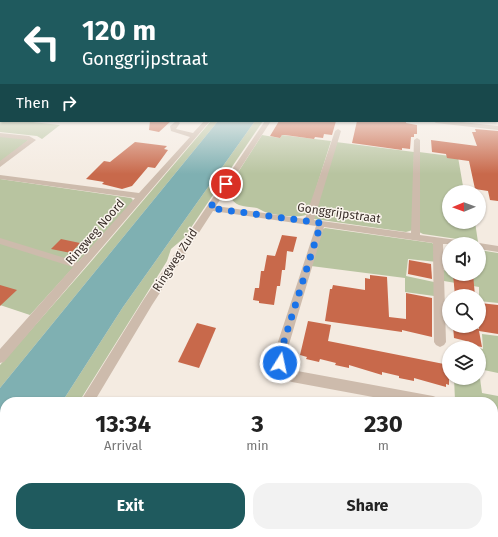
<!DOCTYPE html>
<style>
body{margin:0;font-family:"Fira Sans",sans-serif;background:#f2f2f2;color:#222;height:100vh;display:flex;flex-direction:column;font-size:15px;white-space:nowrap}
*{box-sizing:border-box;margin:0}
p{font-size:13px;color:#767676}
.icon{flex:none;width:22px;height:22px;fill:none;stroke:currentColor;stroke-width:2;stroke-linecap:round;stroke-linejoin:round}
.map{position:relative;flex:1;overflow:hidden}
.side{position:absolute;left:0px;top:397px;width:498px;height:140px;display:flex;flex-direction:column;background:#fff;border-radius:16px 16px 0 0;box-shadow:0 1px 3px #0004}
.side>*{flex:none}
.banner{position:absolute;left:0px;top:0px;width:498px;height:122px;box-shadow:0 1px 3px #0004;background:#1f5a5e;color:#fff;overflow:hidden}
.needle{width:26px;rotate:269deg}
.buttons{position:absolute;left:442px;top:185px;display:grid;gap:8px}
.buttons a{display:grid;place-items:center;width:44px;height:44px;border-radius:50%;background:#fff;box-shadow:0 1px 3px #0004;font-size:20px}
.pin{position:absolute;display:grid;place-items:center;width:34px;height:34px;color:#fff;margin:-17px;border:2px solid #fff;border-radius:50%;box-shadow:0 1px 4px #0007}
.me{position:absolute;width:44px;margin:-22px;rotate:10deg;stroke-linejoin:round;filter:drop-shadow(0 0 3px #0008)}
.turn{display:flex;align-items:center;gap:14px;height:84px;padding:0 16px;font-size:18px}
.turn .icon{width:52px;height:52px;stroke-width:2.5}
.turn b{display:block;font-size:28px;line-height:34px}
.then{display:flex;align-items:center;height:38px;padding:0 16px;background:#0003;gap:8px;font-size:15px}
.eta{display:flex;justify-content:space-evenly;align-items:center;height:68px;text-align:center}
.eta b{font-size:24px;font-weight:700;line-height:28px}
.button{display:flex;gap:8px;margin-top:auto;padding:8px 16px}
.button a{flex:1;height:46px;border-radius:16px;background:#1f5a5e;color:#fff;font-size:16px;font-weight:700;line-height:46px;text-align:center}
.button a+a{background:#f2f2f2;color:#222}
.map>svg:first-child{display:block}
.green{fill:#b8c4a0}
.water{fill:#7fb0b2}
.building{fill:#c8694b}
.lines{fill:none;stroke-linecap:round;stroke-linejoin:round}
.minor{fill:#cdbbac;fill-rule:evenodd}
.route{stroke:#1a73e8;stroke-width:7;stroke-dasharray:0 12.6}
.labels{text-anchor:middle;stroke-width:3;stroke-linejoin:round;paint-order:stroke}
.street-label{font-size:12px;fill:#3b302b;stroke:#fbf5ee}
</style>
<div class="map">
<svg width="498" height="537" viewBox="0 0 498 537">
<rect width="100%" height="100%" fill="#f4ebe1"/>
<!-- green -->
<g class="green">
<path d="M0 119 1 121H23L60 125 42 139 37 136 0 132Z"/>
<path d="M211 121H218L0 388V365L89 264Z"/>
<path d="M255 121H263L184 238 171 249 167 261 79 402H62L123 307Z"/>
<path d="M0 134 31 138 0 163Z"/>
<path d="M262 135 280 138 282 135 331 141 308 214C301 219 274 215 265 212 262 211 260 209 257 208 251 207 244 207 239 205 232 202 228 195 228 188Z"/>
<path d="M336 142 414 152 413 230 406 232 314 219 313 216Z"/>
<path d="M419 152 458 157 464 192H449V222H475L478 242 423 234 419 232Z"/>
<path d="M0 179 131 198 133 200 131 204 30 315 0 305Z"/>
<path d="M325 228 432 243 435 245 437 262 408 259 406 276 434 282V296L405 292V278L311 266 323 229Z"/>
<path d="M479 250 498 253V303L479 301V287L444 281 443 270 449 271V274L478 276Z"/>
<path d="M482 334 498 336V373L479 369V348L483 349Z"/>
<path d="M479 371 482 393 498 396V537H289L271 532H493V494H495L493 476V402H464L455 400 454 378H479Z"/>
</g>
<!-- water -->
<path class="water" d="M218 121H255L123 307 62 402H5V497L0 505V388Z"/>
<!-- building -->
<g class="building">
<path d="M150 121H171L159 132 149 130Z"/>
<path d="M279 121H336L332 135 324 134 323 138 315 137 314 139 285 135H282L280 138 270 136Z"/>
<path d="M357 121H406V123L417 125V134H414V137H411L410 149 402 148V150L352 143Z"/>
<path d="M475 129 498 131V201L490 200 488 191 475 189 469 161 447 158 446 154 432 152 431 140 477 146 472 132H476Z"/>
<path d="M135 142 167 146 164 149 168 150 155 168 148 167 132 186 122 189 102 184 104 182 86 179 104 161 110 162Z"/>
<path d="M282 235 297 237 293 252 287 251 285 270H282L280 286H277L274 305 259 303V301L253 300 255 288H259L261 271H264L267 255 275 256Z"/>
<path d="M61 239 80 243 71 253 51 249Z"/>
<path d="M409 260 431 264 432 279 408 274Z"/>
<path d="M453 274H473L475 296H455Z"/>
<path d="M370 275 387 277 389 317 406 319V293L432 298V337L402 330V332L325 321 330 289H332L333 285 365 290V278L370 279Z"/>
<path d="M0 285 17 290 0 306Z"/>
<path d="M480 303 498 305V334L479 331 482 347 470 345V342L454 338 453 326H465L479 329V317L485 318Z"/>
<path d="M308 321 331 325 328 341 449 365V385L446 384V387L414 378V381L399 378V376L382 372V375L349 365V368L335 365 336 363 320 359 319 362 306 359 307 357 300 355Z"/>
<path d="M197 323 216 328 199 368 178 362Z"/>
</g>
<g class="lines">
<!-- minor -->
<g class="minor">
<rect x="0" y="100" width="1" height="4"/>
<path d="M204 121H210L4 362 0 363V349L73 267 0 244V238L78 262 135 198 0 179V175L139 193 190 137 171 131 170 126 175 122H179L180 123 176 129 193 133Z"/>
<path d="M265 121H271L216 206 305 219 335 131 338 129 341 131 314 220 411 233 414 140 417 138 420 140V235L464 241 469 244H443L446 342 444 345 440 347 436 345 434 342 433 243 324 227 287 351 286 363 289 369 292 370 433 396 438 398 440 402H400L292 382 280 377 274 363 275 351 316 226 213 211 152 305 94 402H80L144 299Z"/>
<path d="M433 121H453L498 126V130L436 123Z"/>
<path d="M0 133 29 136 36 140 0 167V161L28 140 0 137Z"/>
<path d="M479 243 498 246V252L479 249V244H476Z"/>
<path d="M5 525V532H17L15 537H0V531Z"/>
<path d="M44 532H60L61 537H45Z"/>
<path d="M224 532H258L260 537H226Z"/>
</g>
</g>
<!-- sky -->
<linearGradient id="sky" x2="0" y2="1"><stop stop-color="#7eb2d2"/><stop offset="0.57" stop-color="#faf6f2"/><stop offset="1" stop-color="#faf6f2" stop-opacity="0"/></linearGradient>
<rect width="498" height="174" fill="url(#sky)"/>
<g class="lines">
<!-- route -->
<path class="route" d="M226 184 210 208 321 223 281 351 280 363"/>
</g>
<g class="labels">
<!-- street labels -->
<g class="street-label">
<text transform="translate(339 213) rotate(8)" y="4">Gonggrijpstraat</text>
<text transform="translate(95 232) rotate(-49)" y="4">Ringweg Noord</text>
<text transform="translate(175 260) rotate(-57)" y="4">Ringweg Zuid</text>
</g>
</g>
</svg>
<div class="buttons">
<a><svg class="needle" viewBox="-14 -14 28 28"><path d="M0-13l5 13h-10z" fill="#e53935"/><path d="M0 13l5-13h-10z" fill="#767676"/></svg></a>
<a><svg class="icon" aria-label="sound" viewBox="0 0 24 24"><path d="M4 9h4l5-4v14l-5-4H4zM17 9q2 3 0 6"/></svg></a>
<a><svg class="icon" aria-label="search" viewBox="0 0 24 24"><circle cx="10" cy="10" r="6"/><path d="M15 15l6 6"/></svg></a>
<a><svg class="icon" aria-label="layers" viewBox="0 0 24 24"><path d="M12 4l9 5-9 5-9-5zM3 14l9 5 9-5"/></svg></a>
</div>
<div class="pin" style="left:226px;top:184px;background:#d93025"><svg class="icon" aria-label="arrive" viewBox="0 0 24 24"><path d="M6 21V4h12l-3 4 3 4H6"/></svg></div>
<svg class="me" style="left:280px;top:363px" viewBox="-20 -20 40 40"><circle r="17" fill="#1a73e8" stroke="#fff" stroke-width="3"/><path d="M0-11L8 9 0 5-8 9z" fill="#fff"/></svg>
<div class="banner">
<div class="turn"><svg class="icon" aria-label="left" viewBox="0 0 24 24"><path d="M17 20v-9H6M10 6l-5 5 5 5"/></svg><div><b>120 m</b>Gonggrijpstraat</div></div>
<div class="then">Then<svg class="icon" aria-label="right" viewBox="0 0 24 24"><path d="M7 20v-9h11M14 6l5 5-5 5"/></svg></div>
</div>
<section class="side">
<div class="eta">
<div><b>13:34</b><p>Arrival</p></div>
<div><b>3</b><p>min</p></div>
<div><b>230</b><p>m</p></div>
</div>
<div class="button"><a>Exit</a><a>Share</a></div>
</section>
</div>
